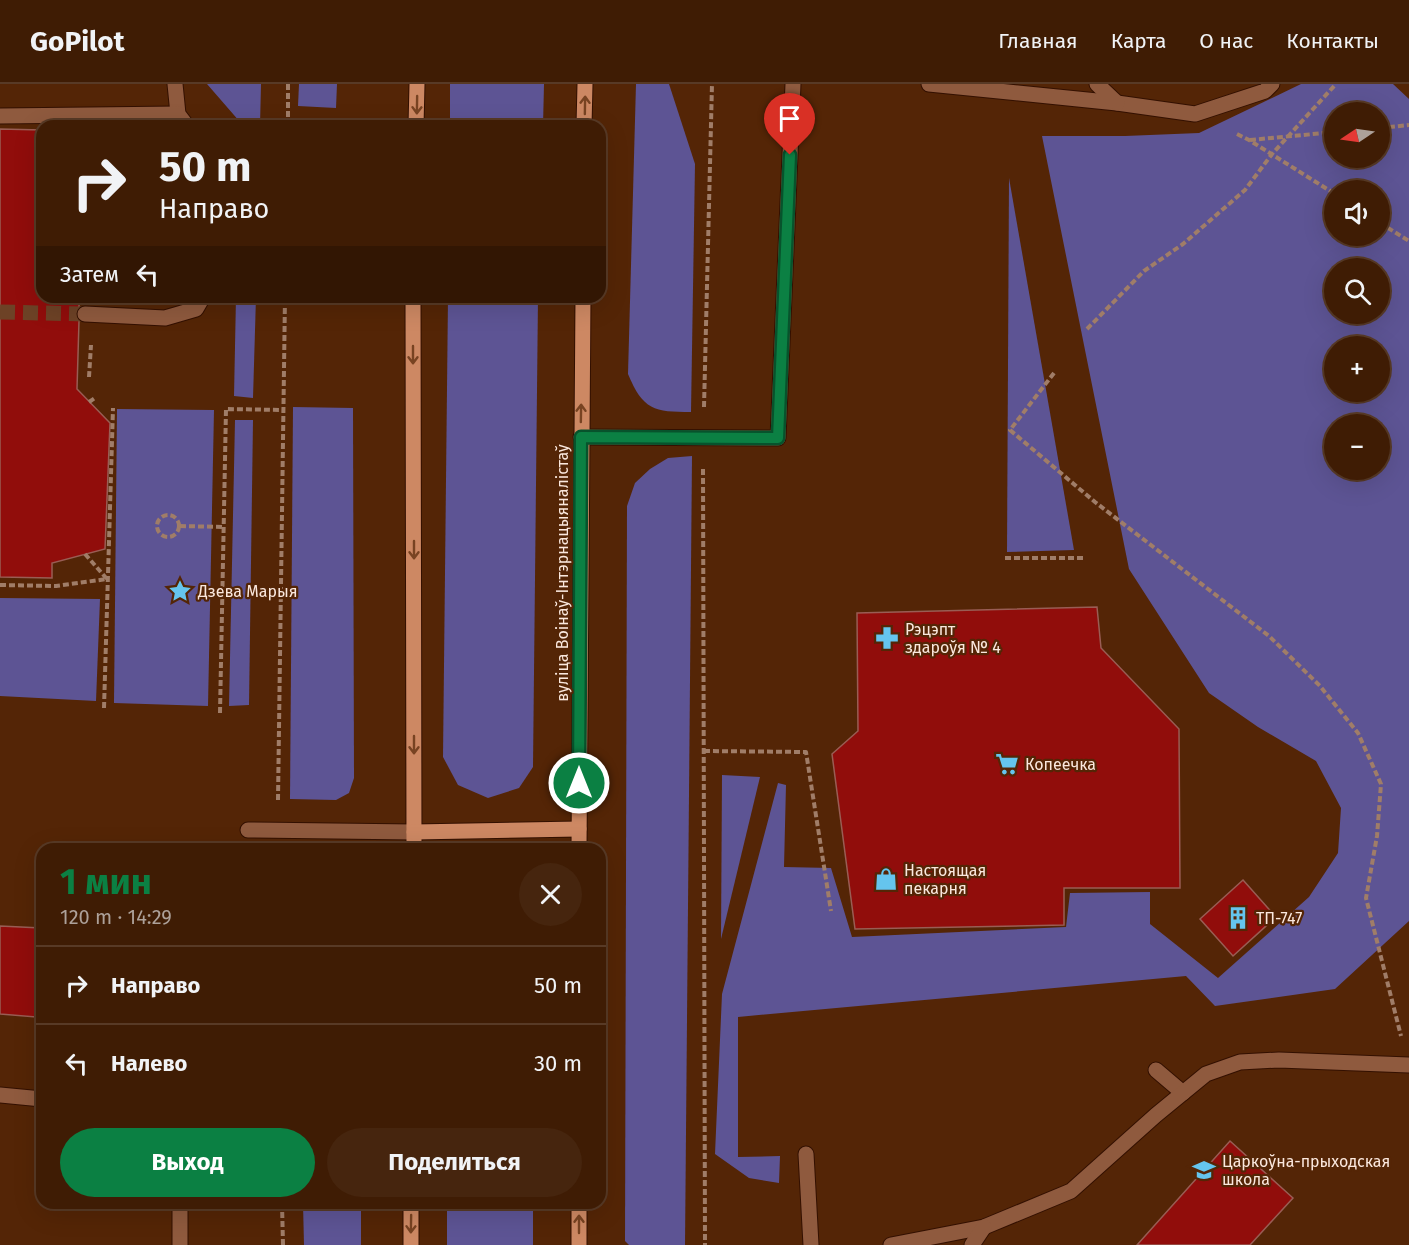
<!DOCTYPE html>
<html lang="ru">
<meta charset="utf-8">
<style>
body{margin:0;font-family:"Fira Sans",sans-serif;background:#46250e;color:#f1f3f6;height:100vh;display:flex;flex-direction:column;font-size:22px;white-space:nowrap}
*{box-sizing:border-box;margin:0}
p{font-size:20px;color:#ada19a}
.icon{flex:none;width:33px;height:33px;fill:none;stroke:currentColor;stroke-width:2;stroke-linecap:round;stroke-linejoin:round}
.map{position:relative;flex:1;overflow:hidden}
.drawer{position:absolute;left:36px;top:759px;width:570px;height:366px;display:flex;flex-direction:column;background:#3f1c04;border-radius:18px;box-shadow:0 6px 24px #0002,0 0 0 2px #583a26}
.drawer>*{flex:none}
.hud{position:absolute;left:36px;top:36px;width:570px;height:183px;border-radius:18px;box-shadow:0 6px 24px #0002,0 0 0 2px #583a26;background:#3f1c04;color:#f1f3f6;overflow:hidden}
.needle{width:39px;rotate:257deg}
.fabs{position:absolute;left:1324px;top:18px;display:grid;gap:12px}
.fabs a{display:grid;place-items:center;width:66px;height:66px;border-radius:50%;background:#3f1c04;box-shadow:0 6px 24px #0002,0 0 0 2px #583a26;font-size:30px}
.pin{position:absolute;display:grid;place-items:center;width:51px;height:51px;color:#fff;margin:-62px -26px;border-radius:50% 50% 50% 0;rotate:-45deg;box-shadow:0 0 6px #0007}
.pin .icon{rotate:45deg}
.me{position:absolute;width:66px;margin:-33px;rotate:0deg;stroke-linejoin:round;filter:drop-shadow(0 0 4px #0008)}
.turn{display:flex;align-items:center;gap:21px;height:126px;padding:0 24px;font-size:27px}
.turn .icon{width:78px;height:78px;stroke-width:2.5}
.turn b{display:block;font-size:42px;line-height:51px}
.then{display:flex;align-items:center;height:57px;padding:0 24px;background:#0003;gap:12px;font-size:22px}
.round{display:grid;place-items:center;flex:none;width:63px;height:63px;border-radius:32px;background:#46250e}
.overview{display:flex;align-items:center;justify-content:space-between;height:102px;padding:0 24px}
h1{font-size:36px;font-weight:700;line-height:45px;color:#0b8043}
.primary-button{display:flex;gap:12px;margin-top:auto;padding:12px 24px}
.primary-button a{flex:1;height:69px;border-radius:36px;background:#0b8043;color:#fff;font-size:24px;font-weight:700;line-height:69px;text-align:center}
.primary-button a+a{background:#46250e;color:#f1f3f6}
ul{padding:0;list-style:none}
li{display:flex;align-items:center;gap:18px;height:78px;padding:0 24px;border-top:2px solid #583a26}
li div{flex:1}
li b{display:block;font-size:22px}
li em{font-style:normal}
header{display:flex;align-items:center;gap:36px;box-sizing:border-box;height:84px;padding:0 30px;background:#3f1c04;border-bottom:2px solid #583a26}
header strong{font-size:28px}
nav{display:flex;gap:33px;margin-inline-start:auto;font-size:21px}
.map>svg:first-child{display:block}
.green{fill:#5d5494;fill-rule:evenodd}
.building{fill:#910d0b;stroke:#995d54;stroke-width:1.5}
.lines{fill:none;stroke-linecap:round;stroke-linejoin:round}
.minor-tunnel{stroke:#6d4226;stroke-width:15;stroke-dasharray:15 8;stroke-linecap:butt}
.minor-casing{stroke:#331000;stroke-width:17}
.major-casing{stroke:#331000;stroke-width:17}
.path{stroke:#a07d68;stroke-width:4;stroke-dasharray:6 3;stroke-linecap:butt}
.minor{stroke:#8f5a3e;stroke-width:15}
.major{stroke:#cd8863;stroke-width:15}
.oneway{stroke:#784322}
.route-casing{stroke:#07532c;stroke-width:15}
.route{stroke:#0b8043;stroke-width:10}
.labels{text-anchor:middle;stroke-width:4.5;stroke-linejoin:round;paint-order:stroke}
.street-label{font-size:16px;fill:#fbe8de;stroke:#542506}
.poi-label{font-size:16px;fill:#fbe8de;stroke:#542506;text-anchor:start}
</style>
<header>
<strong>GoPilot</strong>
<nav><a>Главная</a><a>Карта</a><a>О нас</a><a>Контакты</a></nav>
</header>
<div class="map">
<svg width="1409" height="1161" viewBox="0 0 1409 1161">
<rect width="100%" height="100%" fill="#542506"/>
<!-- green -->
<g class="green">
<path d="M207 0H261L260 42H240V38Z"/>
<path d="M299 0H337L336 24 298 22Z"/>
<path d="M450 0H544L543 42H450Z"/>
<path d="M636 0H669L695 80 691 328C654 328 643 326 628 290Z"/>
<path d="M1301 0H1393L1409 15V837L1335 905 1215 922 1186 892 738 933V1073L780 1072 779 1099 749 1094 715 1070 722 910 778 699 786 701 784 783 831 784 852 853 1066 843 1070 809 1150 808V840L1218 894 1309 813 1338 769 1341 724 1316 677 1258 643 1209 609 1129 485 1042 52H1125L1199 49ZM1335 28H1380V74H1335ZM1335 106H1380V152H1335ZM1335 184H1380V230H1335ZM1335 262H1380V308H1335ZM1335 340H1380V386H1335Z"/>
<path d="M1009 94 1074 466 1007 468Z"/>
<path d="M236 213H256L253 314 234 312Z"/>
<path d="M448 213H538L533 683 519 704 488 714 458 701 443 673Z"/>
<path d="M293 323 353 324 354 694 349 709 336 716 290 715Z"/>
<path d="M117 325 214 326 208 622 114 619Z"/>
<path d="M235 336H253L249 621 229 622Z"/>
<path d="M692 372 685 1161H629L625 1157 627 422 635 399 650 385 668 374Z"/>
<path d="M0 514 100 515 96 617 0 612Z"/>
<path d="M722 691 760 693 721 855Z"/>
<path d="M303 1119H361V1161H304Z"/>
<rect x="447" y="1119" width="86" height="42"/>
</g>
<!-- building -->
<g class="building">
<path d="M0 45 42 46V213H80L79 222 75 230 79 237 77 305 110 339 105 465 52 479V494L0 493Z"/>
<path d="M1097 523 1101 564 1179 645 1180 804H1064V841L855 845 832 670 858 647 857 529Z"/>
<path d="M1243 796 1276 833 1233 872 1200 835Z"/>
<path d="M0 842 41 844 36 933 0 930Z"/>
<path d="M1230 1057 1293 1114 1250 1161H1137Z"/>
</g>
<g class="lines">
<!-- minor-tunnel -->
<path class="minor-tunnel" d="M0 228 85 230"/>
<!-- minor casing -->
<g class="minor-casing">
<g id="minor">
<path d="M175 0 178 30 187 42"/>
<path d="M929 0 1117 19 1195 30 1265 7 1272 0"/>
<path d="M1097 0 1117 19"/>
<path d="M0 32 178 30"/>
<path d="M85 230 165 234 196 225 203 213"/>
<path d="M581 353 778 354 793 0"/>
<path d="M248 746 414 748"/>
<path d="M1156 986 1183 1009"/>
<path d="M0 1011 42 1015"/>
<path d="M806 1070 811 1161"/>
<path d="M180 1161V1119"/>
<path d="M891 1161 984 1143 1071 1107 1156 1031 1206 990 1240 978 1279 976 1409 981"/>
<path d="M972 1161 984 1143"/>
</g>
</g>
<!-- major casing -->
<g class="major-casing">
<g id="major">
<path d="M416 42 417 0"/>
<path d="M584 42 585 0"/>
<path d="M413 213 414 765"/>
<path d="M414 748 579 745"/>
<path d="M579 765 583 213"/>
<path d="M579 1119V1161"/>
<path d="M411 1161V1119"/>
</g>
</g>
<!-- path -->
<g class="path">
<path d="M288 42V0"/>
<path d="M1380 44 1409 41"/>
<path d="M1237 50 1249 56 1335 110"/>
<path d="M1250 56 1335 48"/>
<path d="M1380 139 1409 157"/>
<path d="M1087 245 1144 187 1183 160 1245 106 1272 70 1336 0"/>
<path d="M1054 289 1010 346 1095 418 1269 552 1320 602 1358 649 1381 700 1377 752 1366 814 1401 952"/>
<path d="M89 293 91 261"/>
<path d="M89 318 95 314"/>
<path d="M704 323 712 0"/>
<path d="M703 385 705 1161"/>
<circle cx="168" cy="442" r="11"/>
<path d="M180 442 224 443"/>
<path d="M85 470 107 495"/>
<path d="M1005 474H1084"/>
<path d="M0 501 56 502 107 495"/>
<path d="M104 624 113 324"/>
<path d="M220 629 226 325 283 326"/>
<path d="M704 667 806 668 831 827"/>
<path d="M278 716 285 213"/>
<path d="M282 1119 283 1161"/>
</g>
<!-- minor -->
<use href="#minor" class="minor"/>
<!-- major -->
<use href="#major" class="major"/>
</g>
<!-- one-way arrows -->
<defs><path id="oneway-shaft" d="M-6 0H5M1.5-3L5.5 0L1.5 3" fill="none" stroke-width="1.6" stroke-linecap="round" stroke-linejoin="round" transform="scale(1.5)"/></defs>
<g class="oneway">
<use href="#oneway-shaft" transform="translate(417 21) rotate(91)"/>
<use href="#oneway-shaft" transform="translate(585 21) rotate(-89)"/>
<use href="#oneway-shaft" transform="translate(413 271) rotate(90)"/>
<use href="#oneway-shaft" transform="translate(581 329) rotate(-89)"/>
<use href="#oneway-shaft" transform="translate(414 466) rotate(90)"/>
<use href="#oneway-shaft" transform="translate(414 661) rotate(90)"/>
<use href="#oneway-shaft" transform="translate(411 1140) rotate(91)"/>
<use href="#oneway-shaft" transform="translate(579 1140) rotate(-90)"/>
</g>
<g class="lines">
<!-- route casing -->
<g class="route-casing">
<path id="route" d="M579 699 581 353 778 354 790 71"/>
</g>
<!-- route -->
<use href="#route" class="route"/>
</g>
<!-- icons -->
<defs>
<g id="sight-bare" transform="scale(1.8)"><path d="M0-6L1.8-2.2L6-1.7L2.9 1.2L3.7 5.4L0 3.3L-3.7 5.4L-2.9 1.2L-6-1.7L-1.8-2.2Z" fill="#65c5ee" stroke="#542506" stroke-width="2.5" paint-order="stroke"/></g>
<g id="pharmacy-bare" transform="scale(1.8)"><path d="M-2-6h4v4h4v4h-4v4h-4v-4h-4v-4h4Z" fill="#65c5ee" stroke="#542506" stroke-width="2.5" paint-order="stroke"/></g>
<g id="supermarket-bare" transform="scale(1.8)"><path d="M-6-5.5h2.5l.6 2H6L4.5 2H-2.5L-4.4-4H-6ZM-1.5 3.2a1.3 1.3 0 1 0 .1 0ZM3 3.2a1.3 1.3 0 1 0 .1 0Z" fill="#65c5ee" stroke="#542506" stroke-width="2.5" paint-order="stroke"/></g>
<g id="shop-bare" transform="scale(1.8)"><path d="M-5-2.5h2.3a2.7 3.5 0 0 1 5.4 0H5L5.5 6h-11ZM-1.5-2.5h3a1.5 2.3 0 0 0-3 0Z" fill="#65c5ee" stroke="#542506" stroke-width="2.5" paint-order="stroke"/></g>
<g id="building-bare" transform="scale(1.8)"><path d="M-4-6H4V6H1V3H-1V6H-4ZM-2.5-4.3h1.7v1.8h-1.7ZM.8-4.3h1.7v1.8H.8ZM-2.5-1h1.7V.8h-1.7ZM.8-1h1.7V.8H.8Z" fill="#65c5ee" stroke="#542506" stroke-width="2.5" paint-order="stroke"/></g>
<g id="school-bare" transform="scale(1.8)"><path d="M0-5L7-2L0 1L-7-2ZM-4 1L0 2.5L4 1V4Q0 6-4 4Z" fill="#65c5ee" stroke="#542506" stroke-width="2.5" paint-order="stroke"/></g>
</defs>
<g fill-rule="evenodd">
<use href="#sight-bare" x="180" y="507"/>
<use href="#pharmacy-bare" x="887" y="554"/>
<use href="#supermarket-bare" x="1007" y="680"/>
<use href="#shop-bare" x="886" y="795"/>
<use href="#building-bare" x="1238" y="834"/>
<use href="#school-bare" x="1204" y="1086"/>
</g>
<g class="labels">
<!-- street labels -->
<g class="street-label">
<text transform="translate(562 489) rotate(-90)" y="6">вуліца Воінаў-Інтэрнацыяналістаў</text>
</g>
<!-- poi labels -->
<g class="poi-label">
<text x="198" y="513">Дзева Марыя</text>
<text x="905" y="551">Рэцэпт<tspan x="905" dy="18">здароўя № 4</tspan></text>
<text x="1025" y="686">Копеечка</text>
<text x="904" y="792">Настоящая<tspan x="904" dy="18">пекарня</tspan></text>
<text x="1256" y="840">ТП-747</text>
<text x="1222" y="1083">Царкоўна-прыходская<tspan x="1222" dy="18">школа</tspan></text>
</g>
</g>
</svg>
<div class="fabs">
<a><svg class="needle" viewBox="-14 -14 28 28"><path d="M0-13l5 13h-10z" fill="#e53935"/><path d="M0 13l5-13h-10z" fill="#ada19a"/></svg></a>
<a><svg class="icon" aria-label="sound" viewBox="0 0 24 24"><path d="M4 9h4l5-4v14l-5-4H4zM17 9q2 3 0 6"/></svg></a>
<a><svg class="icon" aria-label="search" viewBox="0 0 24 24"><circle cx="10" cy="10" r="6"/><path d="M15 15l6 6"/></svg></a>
<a>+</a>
<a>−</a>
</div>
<div class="pin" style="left:790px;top:71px;background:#d93025"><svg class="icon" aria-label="arrive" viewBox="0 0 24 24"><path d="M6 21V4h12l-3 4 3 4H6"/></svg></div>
<svg class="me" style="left:579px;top:699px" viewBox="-20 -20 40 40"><circle r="17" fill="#0b8043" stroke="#fff" stroke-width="3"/><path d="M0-11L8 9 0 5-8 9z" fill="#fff"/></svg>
<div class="hud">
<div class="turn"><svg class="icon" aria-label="right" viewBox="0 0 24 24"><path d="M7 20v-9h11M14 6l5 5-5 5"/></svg><div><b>50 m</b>Направо</div></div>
<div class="then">Затем<svg class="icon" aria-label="left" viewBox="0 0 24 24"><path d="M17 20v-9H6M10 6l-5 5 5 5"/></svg></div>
</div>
<section class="drawer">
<div class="overview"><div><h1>1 мин</h1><p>120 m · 14:29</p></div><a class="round"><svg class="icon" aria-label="close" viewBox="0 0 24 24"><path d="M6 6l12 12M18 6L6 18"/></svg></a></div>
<ul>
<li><svg class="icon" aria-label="right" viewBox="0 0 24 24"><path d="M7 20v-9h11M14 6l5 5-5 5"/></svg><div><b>Направо</b></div><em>50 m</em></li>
<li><svg class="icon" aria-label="left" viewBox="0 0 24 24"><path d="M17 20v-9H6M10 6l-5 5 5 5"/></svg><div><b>Налево</b></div><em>30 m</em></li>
</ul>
<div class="primary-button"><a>Выход</a><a>Поделиться</a></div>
</section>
</div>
